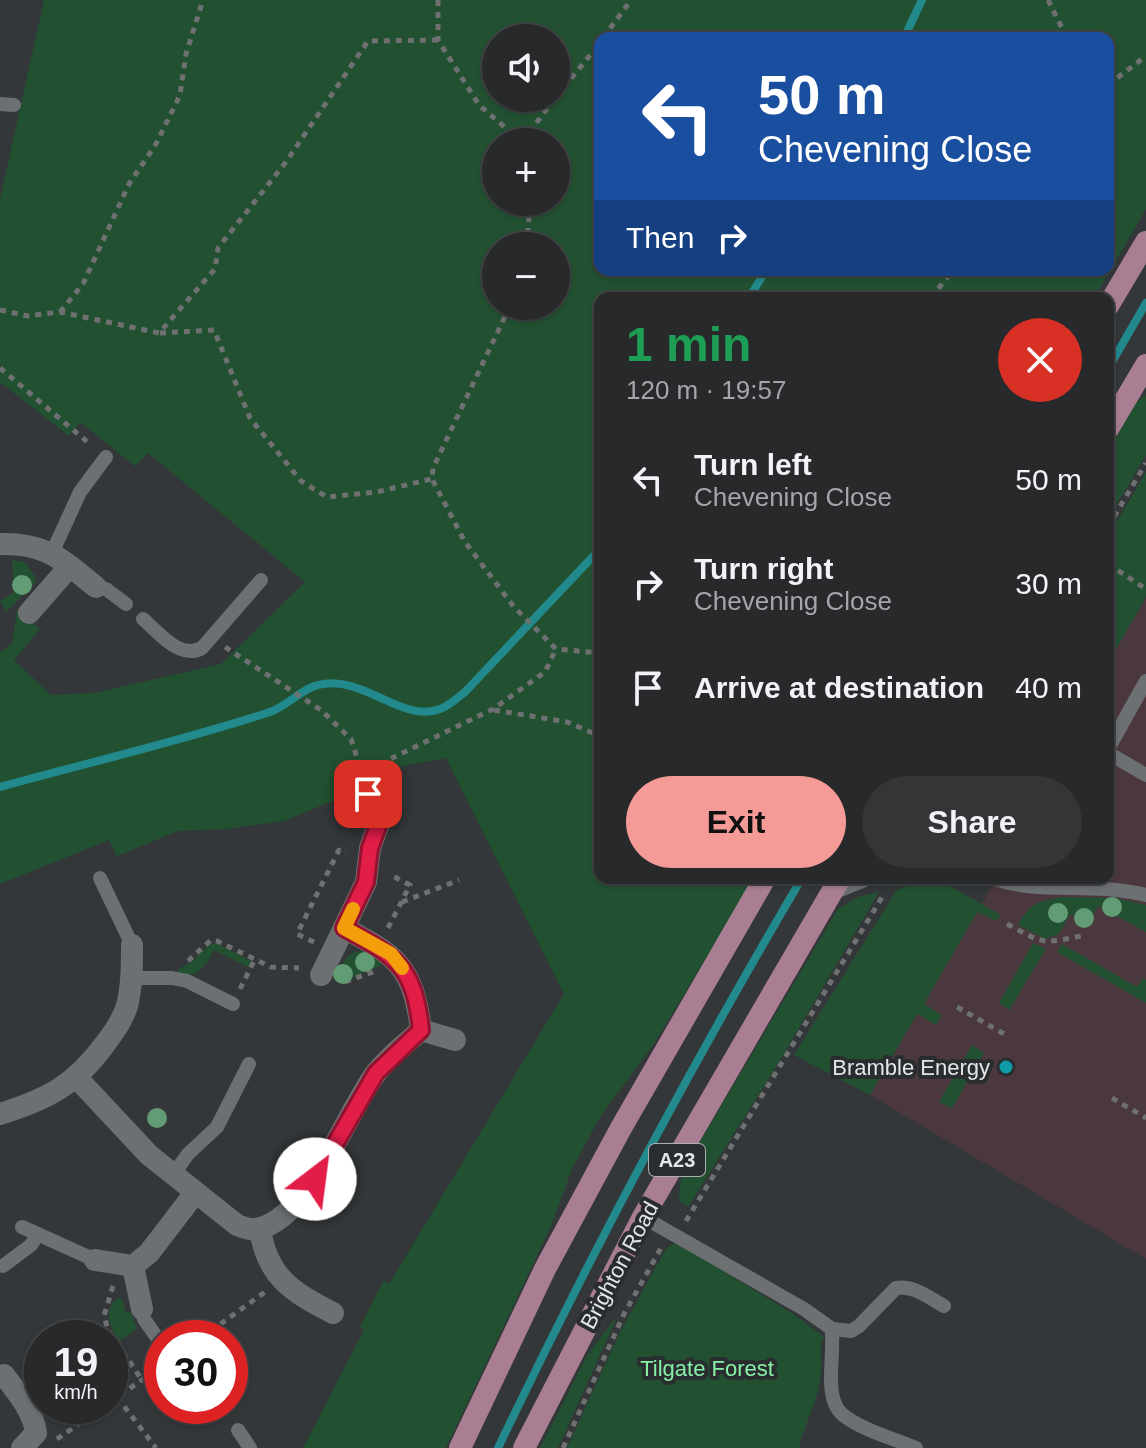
<!DOCTYPE html>
<meta charset="utf-8">
<style>
body{margin:0;font-family:Arial,sans-serif;background:#333537;color:#f1f3f6;height:100vh;display:flex;flex-direction:column;font-size:30px;white-space:nowrap}
*{box-sizing:border-box;margin:0}
p{font-size:26px;color:#a4a6a9}
.icon{flex:none;width:44px;height:44px;fill:none;stroke:currentColor;stroke-width:2;stroke-linecap:round;stroke-linejoin:round}
.map{position:relative;flex:1;overflow:hidden}
.side{position:absolute;left:594px;top:292px;width:520px;height:592px;display:flex;flex-direction:column;background:#27292b;border-radius:16px;box-shadow:0 2px 6px #0004,0 0 0 2px #434547}
.side>*{flex:none}
.hud{position:absolute;left:594px;top:32px;width:520px;height:244px;border-radius:16px;box-shadow:0 2px 6px #0004,0 0 0 2px #434547;background:#1a4fa0;color:#fff;overflow:hidden}
.buttons{position:absolute;left:482px;top:24px;display:grid;gap:16px}
.buttons a{display:grid;place-items:center;width:88px;height:88px;border-radius:50%;background:#27292b;box-shadow:0 2px 6px #0004,0 0 0 2px #434547;font-size:40px}
.speed{position:absolute;left:24px;top:1320px;display:flex;gap:16px;font-size:40px;font-weight:700;text-align:center}
.speed>*{display:grid;place-content:center;width:104px;height:104px;border-radius:50%;background:#27292b;box-shadow:0 2px 6px #0004,0 0 0 2px #434547;line-height:1}
.speed small{font-size:20px;font-weight:400}
.speed .limit{border:12px solid #d22;background:#fff;color:#111}
.pin{position:absolute;display:grid;place-items:center;width:68px;height:68px;color:#fff;margin:-34px;border-radius:16px;box-shadow:0 4px 12px #0006}
.me{position:absolute;width:88px;margin:-44px;rotate:30deg;stroke-linejoin:round;filter:drop-shadow(0 0 6px #0008)}
.turn{display:flex;align-items:center;gap:28px;height:168px;padding:0 32px;font-size:36px}
.turn .icon{width:104px;height:104px;stroke-width:2.5}
.turn b{display:block;font-size:56px;line-height:68px}
.then{display:flex;align-items:center;height:76px;padding:0 32px;background:#0003;gap:16px;font-size:30px}
.round{display:grid;place-items:center;flex:none;width:84px;height:84px;border-radius:42px;background:#333537}
.head{display:flex;align-items:center;justify-content:space-between;height:136px;padding:0 32px}
h1{font-size:48px;font-weight:800;line-height:60px;color:#1e9e55}
.action{display:flex;gap:16px;margin-top:auto;padding:16px 32px}
.action a{flex:1;height:92px;border-radius:48px;background:#f59b97;color:#111;font-size:32px;font-weight:800;line-height:92px;text-align:center}
.action a+a{background:#333537;color:#f1f3f6}
ul{padding:0;list-style:none}
li{display:flex;align-items:center;gap:24px;height:104px;padding:0 32px}
li div{flex:1}
li b{display:block;font-size:30px}
li em{font-style:normal}
.map>svg:first-child{display:block}
.commercial{fill:#4b383f}
.green{fill:#225131;fill-rule:evenodd}
.lines{fill:none;stroke-linecap:round;stroke-linejoin:round}
.stream{stroke:#22898c;stroke-width:8}
.path{stroke:#6e7072;stroke-width:5;stroke-dasharray:6 6;stroke-linecap:butt}
.service{stroke:#6d7073;stroke-width:14}
.minor{stroke:#6d7073;stroke-width:22}
.primary{stroke:#a97e93;stroke-width:22}
.tree{fill:#629c74}
.route-casing{stroke:#92132f;stroke-width:20}
.route{stroke:#e11d48;stroke-width:14}
.slow{stroke:#f59e0b;stroke-width:14}
.culture-dot{fill:#0f9aa8;stroke:#2a2d2f;stroke-width:3}
.labels{text-anchor:middle;stroke-width:8;stroke-linejoin:round;paint-order:stroke}
.shield{fill:#2a2d2f;stroke:#acaeb0;stroke-width:2}
.shield-label{font-size:20px;font-weight:bold;fill:#e4e5e7}
.poi-label{font-size:22px;fill:#e4e5e7;stroke:#2a2d2f;text-anchor:end}
.street-label{font-size:22px;fill:#e4e5e7;stroke:#2a2d2f}
.park-label{font-size:22px;fill:#87efa5;stroke:#2a2d2f}
</style>
<div class="map">
<svg width="1146" height="1448" viewBox="0 0 1146 1448">
<rect width="100%" height="100%" fill="#343739"/>
<!-- commercial -->
<path class="commercial" d="M1146 598V1259L870 1095 997 878H1108V663Z"/>
<!-- green -->
<g class="green">
<path d="M44 0H1146V209L1094 298H600V878H755L652 1047 600 1117 572 1169 551 1226 446 1448H303L364 1330 360 1327 383 1281 389 1284 564 994 446 758 398 767 400 773 284 821 226 829 178 831 117 856 109 840 0 884V652L12 644 17 610 40 629 14 660 51 695 94 693 221 664 305 582 148 453 135 466 80 422 69 436 0 382V199ZM496 38H556V98H496ZM600 38H1108V270H600ZM496 142H556V202H496ZM496 246H556V306H496Z"/>
<path d="M1146 395V455L1108 519V451L1136 403Z"/>
<path d="M1146 472V597L1108 663V537Z"/>
<path d="M12 560 25 562 36 578 34 584 6 612 0 601 14 592Z"/>
<path d="M932 882 948 885 1001 915 996 921 977 912 924 1004 942 1015 936 1025 917 1014 870 1095 794 1055 896 891 910 883Z"/>
<path d="M879 892 776 1067 688 1207 679 1201 680 1184 686 1165 838 909 858 897Z"/>
<path d="M1063 897 1115 898 1146 905V932L1098 906 1088 924 1070 914 1059 934 1045 939 1018 925C1029 904 1040 900 1063 897Z"/>
<path d="M1033 943 1046 949 1009 1010 999 1003Z"/>
<path d="M212 944H218L251 961 248 967 214 950C206 965 200 977 180 976L178 969 192 962 207 946Z"/>
<path d="M1062 944 1137 987 1143 978 1146 980V1003L1057 952Z"/>
<path d="M363 951 381 961 382 965 354 977 337 980C340 965 347 951 363 951Z"/>
<path d="M972 1045 984 1053 952 1108 939 1102Z"/>
<path d="M676 1242 793 1314 824 1337C818 1348 822 1355 821 1368 821 1397 805 1421 799 1448H567L620 1332 666 1249Z"/>
<path d="M118 1298 122 1299 126 1313 131 1312 137 1329 119 1342C111 1328 102 1310 118 1298Z"/>
<path d="M618 1315 558 1448H540L588 1354Z"/>
</g>
<g class="lines">
<!-- stream -->
<g class="stream">
<path d="M904 38 922 0"/>
<path d="M749 298 766 270"/>
<path d="M1108 369 1146 303"/>
<path d="M0 787C90 762 182 741 270 712 287 706 301 689 318 685 362 673 402 724 440 709 449 706 457 698 465 692L600 549"/>
<path d="M498 1448C591 1253 692 1064 802 878"/>
</g>
<!-- path -->
<g class="path">
<path d="M438 0V40L479 105 522 142"/>
<path d="M1048 0 1067 38"/>
<path d="M603 38 631 0"/>
<path d="M1108 85 1146 56"/>
<path d="M556 97 600 43"/>
<path d="M522 142 555 98"/>
<path d="M527 246 530 202"/>
<path d="M931 298 953 270"/>
<path d="M510 306 433 468 432 479 465 542 514 607 556 649 600 653"/>
<path d="M0 310 28 316 60 312 159 333 215 269 218 248 286 162 368 41 438 40"/>
<path d="M60 312 83 284 129 184 156 144 180 95 186 54 203 0"/>
<path d="M160 333 214 330 250 418 301 481 327 497 377 492 431 479"/>
<path d="M0 368 91 445"/>
<path d="M1108 527 1146 463"/>
<path d="M1108 564 1146 589"/>
<path d="M225 647 321 710 351 739 362 774"/>
<path d="M494 710 567 722 600 736"/>
<path d="M372 773 388 760 493 709 545 672 556 649"/>
<path d="M402 902 459 880"/>
<path d="M1007 924C1046 945 1042 944 1086 935"/>
<path d="M388 928 410 885 391 875"/>
<path d="M314 942 297 934 339 850 346 853"/>
<path d="M188 961 211 940 217 941 271 967 299 968"/>
<path d="M345 982 373 972"/>
<path d="M240 989 255 959"/>
<path d="M957 1007 1006 1035"/>
<path d="M1112 1098 1146 1118"/>
<path d="M686 1221 884 894"/>
<path d="M113 1286 104 1316 108 1330 142 1380"/>
<path d="M201 1338 265 1292"/>
<path d="M117 1397 156 1448"/>
<path d="M110 1402 162 1366"/>
<path d="M57 1439 105 1406"/>
<path d="M563 1448 624 1314 661 1248"/>
</g>
<!-- service -->
<g class="service">
<path d="M0 104 14 105"/>
<path d="M52 553 80 492 106 457"/>
<path d="M96 587 106 589 126 604"/>
<path d="M143 619C159 633 180 660 202 648L261 580"/>
<path d="M1108 749 1146 681"/>
<path d="M1108 753 1146 775"/>
<path d="M100 878 132 945"/>
<path d="M991 878C1043 896 1091 881 1146 895"/>
<path d="M830 894 870 878"/>
<path d="M131 978H172L187 981 233 1004"/>
<path d="M173 1175 188 1154 217 1127 249 1064"/>
<path d="M643 1217 804 1309 832 1329 851 1331 859 1326 896 1288C914 1285 929 1298 944 1306"/>
<path d="M22 1227 95 1260"/>
<path d="M3 1266 31 1245 38 1234"/>
<path d="M142 1309 144 1319 162 1345"/>
<path d="M832 1329C833 1346 831 1362 831 1379 831 1391 833 1406 842 1414 859 1429 895 1439 916 1448"/>
<path d="M238 1430 250 1448"/>
</g>
<!-- minor -->
<g class="minor">
<path d="M0 544C47 543 61 559 96 587"/>
<path d="M29 613 70 566"/>
<path d="M321 975 344 928"/>
<path d="M421 1030 455 1040"/>
<path d="M77 1078 149 1155 237 1225C245 1228 252 1231 260 1228 310 1216 347 1111 376 1073 389 1056 406 1044 421 1030 413 966 397 956 344 928L366 882 370 848 378 826 377 815 368 794"/>
<path d="M0 1114C48 1099 75 1085 105 1044 114 1032 122 1021 127 1006 132 986 132 965 132 945"/>
<path d="M260 1229C267 1277 292 1292 333 1313"/>
<path d="M95 1260 133 1266 149 1253 195 1193"/>
<path d="M133 1266 142 1309"/>
<path d="M4 1375C17 1393 33 1410 36 1433L22 1448"/>
</g>
<!-- primary -->
<g class="primary">
<path d="M1108 306 1146 242"/>
<path d="M1108 429 1146 365"/>
<path d="M460 1448 545 1269 621 1128 765 878"/>
<path d="M524 1448 643 1217 840 878"/>
</g>
</g>
<!-- trees -->
<g class="tree">
<circle cx="22" cy="585" r="10"/>
<circle cx="1112" cy="907" r="10"/>
<circle cx="1058" cy="913" r="10"/>
<circle cx="1084" cy="918" r="10"/>
<circle cx="365" cy="962" r="10"/>
<circle cx="343" cy="974" r="10"/>
<circle cx="157" cy="1118" r="10"/>
</g>
<g class="lines">
<!-- route casing -->
<g class="route-casing">
<path id="route" d="M315 1179 376 1073 421 1030C414 966 397 957 344 928L366 882 370 848 378 826 377 815 368 794"/>
</g>
<!-- route -->
<use href="#route" class="route"/>
<!-- slow -->
<path class="slow" d="M353 909 344 928 391 954 402 968"/>
</g>
<!-- markers -->
<circle class="culture-dot" cx="1006" cy="1067" r="8"/>
<g class="labels">
<!-- shield labels -->
<rect class="shield" x="649" y="1144" width="56" height="32" rx="6"/>
<g class="shield-label">
<text x="677" y="1167">A23</text>
</g>
<!-- poi labels -->
<g class="poi-label">
<text x="990" y="1075">Bramble Energy</text>
</g>
<!-- street labels -->
<g class="street-label">
<text transform="translate(619 1265) rotate(-62)" y="8">Brighton Road</text>
</g>
<!-- park labels -->
<g class="park-label">
<text x="707" y="1376">Tilgate Forest</text>
</g>
</g>
</svg>
<div class="buttons">
<a><svg class="icon" aria-label="sound" viewBox="0 0 24 24"><path d="M4 9h4l5-4v14l-5-4H4zM17 9q2 3 0 6"/></svg></a>
<a>+</a>
<a>−</a>
</div>
<div class="speed"><div>19<small>km/h</small></div><div class="limit">30</div></div>
<div class="pin" style="left:368px;top:794px;background:#d93025"><svg class="icon" aria-label="arrive" viewBox="0 0 24 24"><path d="M6 21V4h12l-3 4 3 4H6"/></svg></div>
<svg class="me" style="left:315px;top:1179px" viewBox="-20 -20 40 40"><circle r="19" fill="#fff"/><path d="M0-13L10 11 0 6-10 11z" fill="#e11d48"/></svg>
<div class="hud">
<div class="turn"><svg class="icon" aria-label="left" viewBox="0 0 24 24"><path d="M17 20v-9H6M10 6l-5 5 5 5"/></svg><div><b>50 m</b>Chevening Close</div></div>
<div class="then">Then<svg class="icon" aria-label="right" viewBox="0 0 24 24"><path d="M7 20v-9h11M14 6l5 5-5 5"/></svg></div>
</div>
<section class="side">
<div class="head"><div><h1>1 min</h1><p>120 m · 19:57</p></div><a class="round" style="background:#d93025;color:#fff"><svg class="icon" aria-label="close" viewBox="0 0 24 24"><path d="M6 6l12 12M18 6L6 18"/></svg></a></div>
<ul>
<li><svg class="icon" aria-label="left" viewBox="0 0 24 24"><path d="M17 20v-9H6M10 6l-5 5 5 5"/></svg><div><b>Turn left</b><p>Chevening Close</p></div><em>50 m</em></li>
<li><svg class="icon" aria-label="right" viewBox="0 0 24 24"><path d="M7 20v-9h11M14 6l5 5-5 5"/></svg><div><b>Turn right</b><p>Chevening Close</p></div><em>30 m</em></li>
<li><svg class="icon" aria-label="arrive" viewBox="0 0 24 24"><path d="M6 21V4h12l-3 4 3 4H6"/></svg><div><b>Arrive at destination</b></div><em>40 m</em></li>
</ul>
<div class="action"><a>Exit</a><a>Share</a></div>
</section>
</div>
